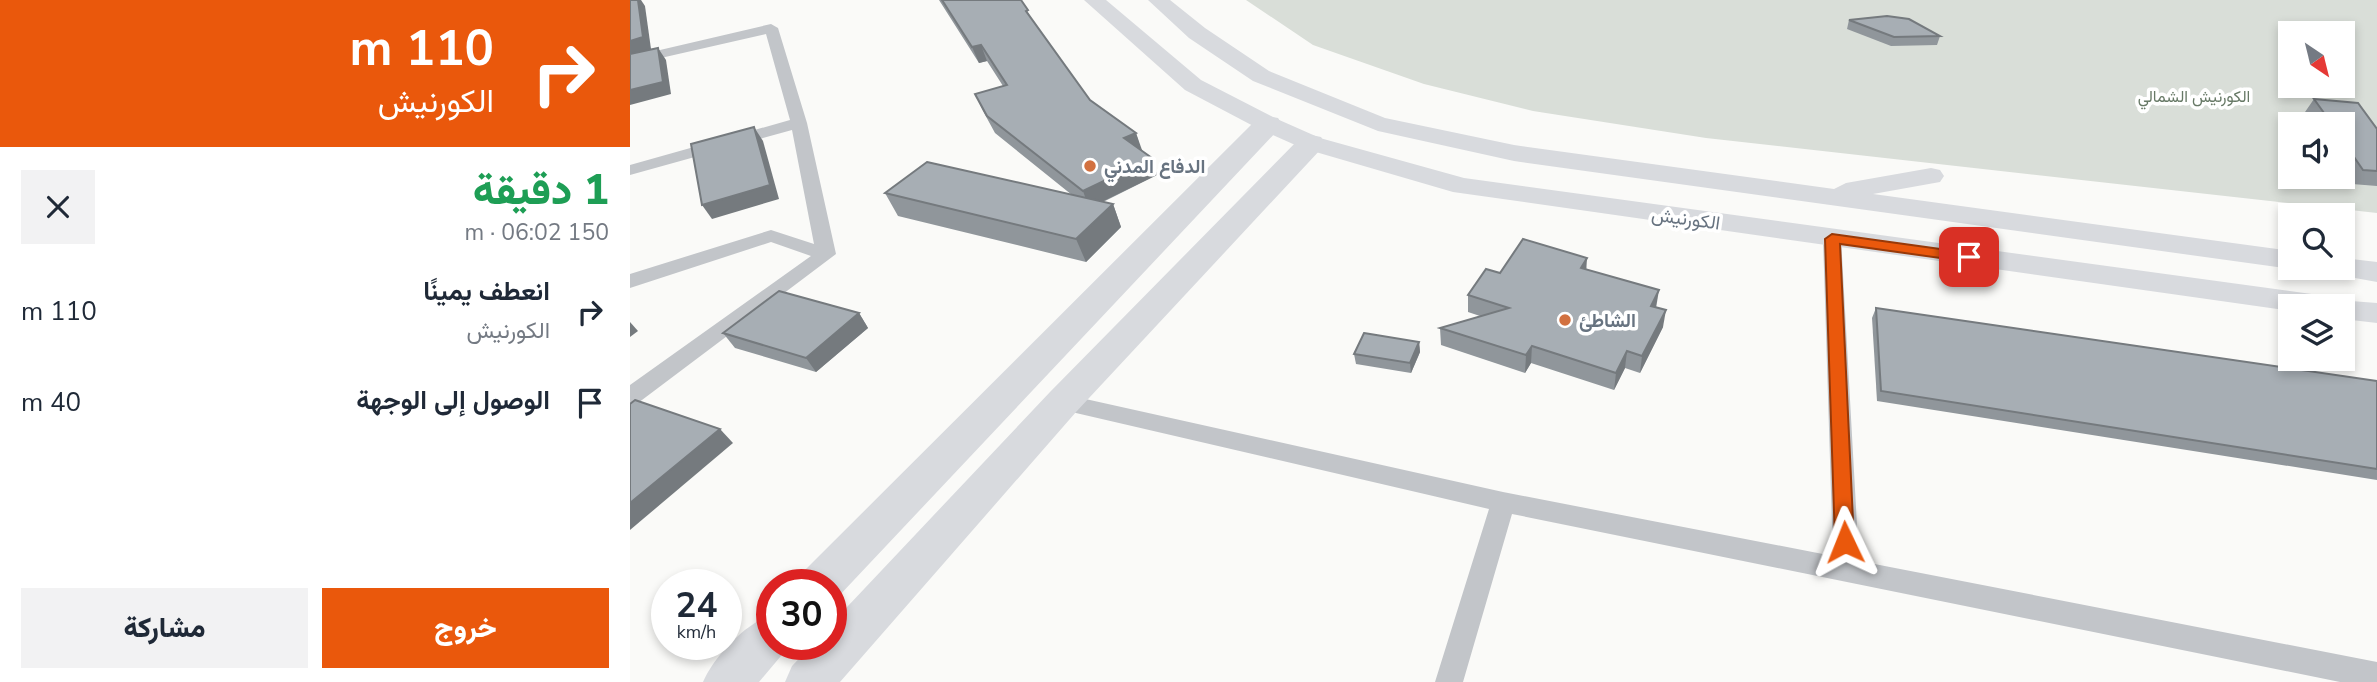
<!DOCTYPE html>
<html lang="ar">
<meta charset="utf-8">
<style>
body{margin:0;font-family:"Nunito Sans",Vazirmatn,sans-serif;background:#f2f2f3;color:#1f2937;direction:rtl;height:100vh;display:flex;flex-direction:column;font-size:26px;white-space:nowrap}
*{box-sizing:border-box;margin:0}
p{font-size:23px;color:#747a83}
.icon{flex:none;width:38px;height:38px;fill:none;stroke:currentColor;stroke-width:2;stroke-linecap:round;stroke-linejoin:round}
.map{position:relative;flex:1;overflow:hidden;direction:ltr}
.details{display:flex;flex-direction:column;background:#fff;width:630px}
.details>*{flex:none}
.top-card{background:#ea580c;color:#fff;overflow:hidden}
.needle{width:46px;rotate:145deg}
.buttons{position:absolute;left:1648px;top:21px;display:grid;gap:14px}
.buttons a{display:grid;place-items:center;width:77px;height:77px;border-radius:0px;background:#fff;box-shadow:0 4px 10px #0003;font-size:35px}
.speed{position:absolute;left:21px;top:569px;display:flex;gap:14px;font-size:35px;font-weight:700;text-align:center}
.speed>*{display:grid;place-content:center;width:91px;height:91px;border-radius:50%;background:#fff;box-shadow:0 4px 10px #0003;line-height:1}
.speed small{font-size:18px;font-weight:400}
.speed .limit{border:10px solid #d22;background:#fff;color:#111}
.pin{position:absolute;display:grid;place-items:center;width:60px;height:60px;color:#fff;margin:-30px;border-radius:14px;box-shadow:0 4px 10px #0006}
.me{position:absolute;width:77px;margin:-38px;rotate:358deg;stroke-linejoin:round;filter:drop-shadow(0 0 5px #0008)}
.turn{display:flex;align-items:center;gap:24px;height:147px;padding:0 21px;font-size:32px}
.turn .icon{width:91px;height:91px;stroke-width:2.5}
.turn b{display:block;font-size:49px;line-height:60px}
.round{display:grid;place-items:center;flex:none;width:74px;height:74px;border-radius:0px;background:#f2f2f3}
.head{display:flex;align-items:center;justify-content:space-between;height:119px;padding:0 21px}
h1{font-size:42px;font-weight:800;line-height:52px;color:#1e9e55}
.button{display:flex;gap:14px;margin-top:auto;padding:14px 21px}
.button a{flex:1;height:80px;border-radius:0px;background:#ea580c;color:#fff;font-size:28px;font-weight:800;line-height:80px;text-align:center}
.button a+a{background:#f2f2f3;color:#1f2937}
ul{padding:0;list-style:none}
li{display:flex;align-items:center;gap:21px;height:91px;padding:0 21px}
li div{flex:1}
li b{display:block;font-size:26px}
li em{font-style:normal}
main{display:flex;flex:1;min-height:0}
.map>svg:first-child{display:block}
.green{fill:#d9ded8;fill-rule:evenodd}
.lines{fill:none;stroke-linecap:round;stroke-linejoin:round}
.minor{fill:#c2c5c9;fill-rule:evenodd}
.secondary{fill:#d8dade;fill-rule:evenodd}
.primary{fill:#d8dade;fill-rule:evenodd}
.wall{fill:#90969b}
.shaded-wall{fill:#757a7e}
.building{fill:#a7aeb4;stroke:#757a7e;stroke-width:2}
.route{fill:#ea580c;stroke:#983908;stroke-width:2}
.poi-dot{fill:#d27140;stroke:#fff;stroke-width:2.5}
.labels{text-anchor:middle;stroke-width:7;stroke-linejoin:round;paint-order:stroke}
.far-park-label{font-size:16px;fill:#677966;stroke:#fff}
.poi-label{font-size:19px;font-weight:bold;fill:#677380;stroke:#fff;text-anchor:start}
.street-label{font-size:19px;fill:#677380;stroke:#fff}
</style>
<main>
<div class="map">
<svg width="1747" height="682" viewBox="0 0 1747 682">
<rect width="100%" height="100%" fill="#fafaf8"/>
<!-- green -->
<path class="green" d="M616 0H1747V213L1076 138 903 111 794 84 683 45ZM1661 33H1713V86H1661ZM1661 124H1713V177H1661Z"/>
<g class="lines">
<!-- minor -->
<g class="minor">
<path d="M141 24 148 28 177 123 206 254 8 403 0 405V385L181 256 141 242 0 288V274L141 230 184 244 162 130 0 175V165L160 120 136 34 0 65V57Z"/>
<path d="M1202 232 1211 238 1229 561 1747 662V682H1710L882 514 833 682H805L859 509 433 410 425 408 422 402 425 396 433 394 873 492 1203 556 1193 238Z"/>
</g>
<!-- secondary -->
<g class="secondary">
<path d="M454 0H476L571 80 647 119 690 138 834 178 1696 296 1708 300 1747 303V323L1713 319V306H1661V311L823 192 672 148 629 129 555 90Z"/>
<path d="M518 0H540L575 28 639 71 755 118 884 145 1204 189 1216 183 1301 168 1310 170 1314 176 1310 182 1243 194 1661 251V268H1667L1661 269 884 161 748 131 623 81 559 38Z"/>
<path d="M1713 258 1747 262V282L1703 274 1699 268H1713Z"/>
</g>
<!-- primary -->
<g class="primary">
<path d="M638 116 648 118 652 124 648 130 207 598 201 600V584H169L175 570 628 118Z"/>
<path d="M681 135 691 137 695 143 691 149 446 412 210 682H155L162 666 183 644H201V624L420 392 671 137Z"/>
<path d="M142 614V644H161L129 682H73C85 655 114 625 142 614Z"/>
</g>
</g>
<!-- wall -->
<g class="wall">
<path d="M309 0H391L401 18 460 100 506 133 511 150 522 158 527 175 473 202 483 204 491 227 456 262 268 216 255 193 442 195 365 133 353 111 345 94 373 86 357 61 349 63Z"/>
<path d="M1219 20 1310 36 1307 45 1261 46 1217 29Z"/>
<path d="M1684 99 1747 129V186L1722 184 1713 170V124H1683L1675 112Z"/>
<path d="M956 270 1026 308 1033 327 1010 373 995 368 984 390 901 363 895 373 811 345 810 328 850 316 838 312V295L870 273Z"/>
<path d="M1246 308 1747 381V480L1247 401 1242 318Z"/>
<path d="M229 313 238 328 186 372 105 348 93 333Z"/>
<path d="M789 342 790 352 781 373 726 364 724 354Z"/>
</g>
<!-- shaded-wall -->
<g class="shaded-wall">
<path d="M8 0H11L15 6 21 49 0 55V41Z"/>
<path d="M351 45 357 61 349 63 342 47Z"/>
<path d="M28 48 36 60 41 94 0 105V90Z"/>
<path d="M124 127 133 141 149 199 82 219 72 205Z"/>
<path d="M506 133 512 150 500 156 494 138Z"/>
<path d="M522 158 527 175 459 208 453 191Z"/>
<path d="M483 204 491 227 456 262 446 239Z"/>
<path d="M957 258 956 275 951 268Z"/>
<path d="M1029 290 1026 308 1021 306Z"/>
<path d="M1036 310 1033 327 1010 373 1012 356Z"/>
<path d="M229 313 238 328 186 372 176 358Z"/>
<path d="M0 322 8 331 0 337Z"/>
<path d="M789 342 790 352 781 373 780 363Z"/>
<path d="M902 346 901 363 895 373 896 355Z"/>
<path d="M997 351 995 368 984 390 986 373Z"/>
<path d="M90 429 103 443 0 530V503Z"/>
</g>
<!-- building -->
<g class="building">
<path d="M0 0H8L13 37 0 41Z"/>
<path d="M312 0H391L398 10 396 11 460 100 506 133 494 138 522 158 453 191 357 116 345 94 377 85 351 45 342 47Z"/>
<path d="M1257 16 1279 19 1310 36 1264 37 1219 20Z"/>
<path d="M28 48 33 82 0 90V54Z"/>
<path d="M1684 99 1728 103 1747 129V171L1733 170 1713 141V124H1702Z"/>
<path d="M124 127 140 185 72 205 61 144Z"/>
<path d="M297 162 483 204 446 239 255 193Z"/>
<path d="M893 239 957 258 951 268 1029 290 1021 306 1036 310 1012 356 997 351 986 373 902 346 896 355 810 328 879 308 838 295 856 269 870 273Z"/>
<path d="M149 291 229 313 176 358 93 333Z"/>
<path d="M1246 308 1747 381V469L1251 391Z"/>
<path d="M734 333 789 342 780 363 724 354Z"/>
<path d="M5 400 90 429 0 503V404Z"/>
</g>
<!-- route -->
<path class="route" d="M1202 234 1339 253 1347 257 1339 262 1210 244 1224 542 1222 548 1215 551 1208 548 1205 542 1195 239Z"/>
<!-- markers -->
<g class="poi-dot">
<circle cx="460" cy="166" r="7"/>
<circle cx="935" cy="320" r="7"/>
</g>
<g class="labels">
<!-- far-park labels -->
<g class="far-park-label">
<text x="1564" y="102">الكورنيش الشمالي</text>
</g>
<!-- poi labels -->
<g class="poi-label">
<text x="474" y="173">الدفاع المدني</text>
<text x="949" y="327">الشاطئ</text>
</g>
<!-- street labels -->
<g class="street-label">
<text transform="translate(1056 218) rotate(8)" y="7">الكورنيش</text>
</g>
</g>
</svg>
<div class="buttons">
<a><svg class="needle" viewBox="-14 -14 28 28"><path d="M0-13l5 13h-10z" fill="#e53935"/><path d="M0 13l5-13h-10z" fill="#747a83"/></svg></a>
<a><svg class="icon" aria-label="sound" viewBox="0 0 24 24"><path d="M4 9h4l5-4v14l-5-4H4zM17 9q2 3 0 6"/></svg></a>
<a><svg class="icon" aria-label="search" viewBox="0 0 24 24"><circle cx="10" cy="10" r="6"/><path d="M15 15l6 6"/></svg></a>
<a><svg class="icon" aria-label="layers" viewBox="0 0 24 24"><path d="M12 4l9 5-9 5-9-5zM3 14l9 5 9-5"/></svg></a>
</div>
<div class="speed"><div>24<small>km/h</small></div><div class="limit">30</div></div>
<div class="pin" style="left:1339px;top:257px;background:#d93025"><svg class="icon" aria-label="arrive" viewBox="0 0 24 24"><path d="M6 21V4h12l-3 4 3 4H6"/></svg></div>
<svg class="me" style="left:1215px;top:542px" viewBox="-20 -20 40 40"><path d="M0-17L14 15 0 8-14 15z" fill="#ea580c" stroke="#fff" stroke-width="4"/></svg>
</div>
<section class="details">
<div class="top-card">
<div class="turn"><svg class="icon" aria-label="right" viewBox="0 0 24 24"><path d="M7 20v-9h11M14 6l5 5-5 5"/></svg><div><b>110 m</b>الكورنيش</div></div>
</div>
<div class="head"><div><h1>1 دقيقة</h1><p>150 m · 06:02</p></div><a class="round"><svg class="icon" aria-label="close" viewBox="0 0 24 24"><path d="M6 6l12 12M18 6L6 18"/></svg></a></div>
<ul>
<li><svg class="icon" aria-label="right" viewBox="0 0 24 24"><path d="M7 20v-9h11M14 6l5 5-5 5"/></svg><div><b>انعطف يمينًا</b><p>الكورنيش</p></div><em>110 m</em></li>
<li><svg class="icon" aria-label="arrive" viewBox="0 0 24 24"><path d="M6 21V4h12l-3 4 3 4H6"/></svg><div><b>الوصول إلى الوجهة</b></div><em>40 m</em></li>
</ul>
<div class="button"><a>خروج</a><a>مشاركة</a></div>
</section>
</main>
